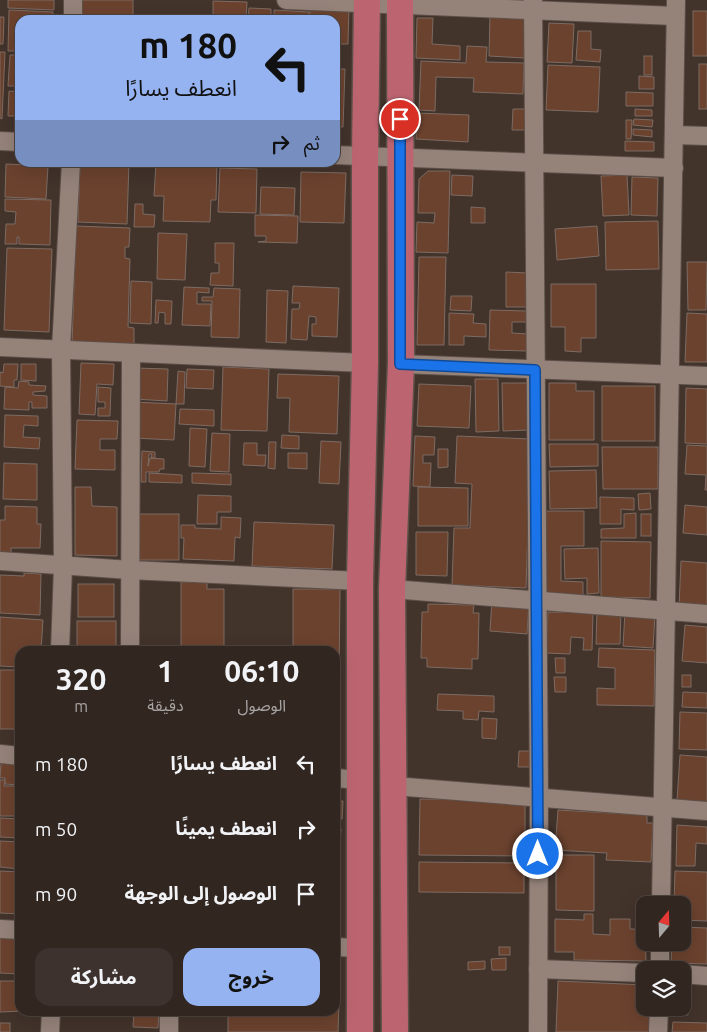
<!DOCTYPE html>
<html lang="ar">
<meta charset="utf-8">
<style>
body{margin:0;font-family:Ubuntu,"Noto Sans Arabic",sans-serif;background:#3d322d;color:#f1f3f6;direction:rtl;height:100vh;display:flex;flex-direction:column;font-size:19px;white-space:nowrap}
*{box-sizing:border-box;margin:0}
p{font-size:16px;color:#a8a5a5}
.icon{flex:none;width:28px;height:28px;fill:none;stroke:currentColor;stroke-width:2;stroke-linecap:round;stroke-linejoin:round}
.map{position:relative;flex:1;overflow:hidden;direction:ltr}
.side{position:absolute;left:15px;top:646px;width:325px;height:370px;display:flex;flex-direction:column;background:#322620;border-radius:15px;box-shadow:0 5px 20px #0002,0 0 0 1px #4d433e;direction:rtl}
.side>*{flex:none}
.hud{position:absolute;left:15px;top:15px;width:325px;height:152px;border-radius:15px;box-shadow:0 5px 20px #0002,0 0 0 1px #4d433e;direction:rtl;background:#95b2f1;color:#111;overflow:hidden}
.needle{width:32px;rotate:19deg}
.fabs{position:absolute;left:636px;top:896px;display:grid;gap:10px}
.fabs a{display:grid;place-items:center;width:55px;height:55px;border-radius:10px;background:#322620;box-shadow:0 5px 20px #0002,0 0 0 1px #4d433e;font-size:25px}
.pin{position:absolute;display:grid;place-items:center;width:42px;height:42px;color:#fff;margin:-21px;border:2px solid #fff;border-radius:50%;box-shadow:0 1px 5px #0007}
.me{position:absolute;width:55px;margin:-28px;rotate:0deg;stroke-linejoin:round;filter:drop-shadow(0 0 4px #0008)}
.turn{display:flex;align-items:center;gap:18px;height:105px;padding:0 20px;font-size:22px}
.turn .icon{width:65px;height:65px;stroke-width:2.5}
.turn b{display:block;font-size:35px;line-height:42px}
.then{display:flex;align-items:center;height:48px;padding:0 20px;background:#0003;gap:10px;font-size:19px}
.eta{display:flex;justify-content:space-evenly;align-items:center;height:85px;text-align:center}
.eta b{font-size:30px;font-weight:700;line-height:35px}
.action{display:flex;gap:10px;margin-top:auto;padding:10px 20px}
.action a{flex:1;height:58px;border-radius:15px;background:#95b2f1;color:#111;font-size:20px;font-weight:700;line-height:58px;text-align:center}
.action a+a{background:#3d322d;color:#f1f3f6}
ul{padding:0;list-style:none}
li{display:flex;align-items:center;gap:15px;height:65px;padding:0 20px}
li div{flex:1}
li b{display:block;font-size:19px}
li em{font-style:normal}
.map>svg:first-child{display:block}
.building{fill:#6b422e;stroke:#7d6b63}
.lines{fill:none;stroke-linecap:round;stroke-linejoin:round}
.minor-casing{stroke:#5d5049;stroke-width:20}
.highway-casing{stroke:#5d5049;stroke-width:29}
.minor{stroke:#95837a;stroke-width:18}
.highway{stroke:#bc6571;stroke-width:26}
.route-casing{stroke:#114b97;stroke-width:12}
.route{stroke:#1a73e8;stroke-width:9}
</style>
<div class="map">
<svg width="707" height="1032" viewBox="0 0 707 1032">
<rect width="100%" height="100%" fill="#42332b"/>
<!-- building -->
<g class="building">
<path d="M8 0H54V10L8 8Z"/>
<rect x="82" y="0" width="51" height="20"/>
<path d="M213 1 247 2 246 20H213Z"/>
<path d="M310 5 349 6 348 44H335V20H310Z"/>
<path d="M249 8 271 9V20H248Z"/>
<path d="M9 10 53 12V20H20V51H8Z"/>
<path d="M274 10 309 12 308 20H274Z"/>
<rect x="693" y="11" width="14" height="45"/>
<path d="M490 14 526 15 524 58 489 56Z"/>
<path d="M0 17H4L3 44H0Z"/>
<path d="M417 18H433L432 44 460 46V60L416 58Z"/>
<path d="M549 23 574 24 572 63 547 62Z"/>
<path d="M578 31H591V49L601 50 600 62 576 60Z"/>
<path d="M467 46 487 47 486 62 524 63 523 94 473 92 474 78 436 77 435 111 419 110 421 61 466 63Z"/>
<path d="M0 52H5L2 119 0 118Z"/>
<path d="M10 55H20V86H8Z"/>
<rect x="644" y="56" width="8" height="19"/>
<rect x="699" y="64" width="8" height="45"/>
<path d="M548 65 600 67 598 112 546 110Z"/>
<path d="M335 69H345L343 127H335Z"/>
<path d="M639 76 654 77V89H639Z"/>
<path d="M9 91 20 92V116H8Z"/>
<path d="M626 92 653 93V106H626Z"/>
<path d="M513 109H528L527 130H512Z"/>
<path d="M635 109 652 110V116H635Z"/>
<path d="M417 113 469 115 468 142 416 139Z"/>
<path d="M634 119 653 120 652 127 633 125Z"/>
<path d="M626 120H632L631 139H626Z"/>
<path d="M633 129 652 130V137L633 135Z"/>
<path d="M625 141 654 142V151H625Z"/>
<path d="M80 162H129L127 224 78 222Z"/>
<path d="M156 162H217L216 200H211L210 222 163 221 164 196H154Z"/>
<path d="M6 164 48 166 46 199 5 197Z"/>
<path d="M220 168 257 169 256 213 218 212Z"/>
<path d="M428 171H450L448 253 416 252 417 222 434 223 435 213H418L419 179Z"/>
<path d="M301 172 346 173 344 223 300 222Z"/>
<path d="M452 175 473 176 472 196 451 195Z"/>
<path d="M627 175 629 215 603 216 601 176Z"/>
<path d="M632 177 658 178 657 216 631 215Z"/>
<path d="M261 187 295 188 294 215 260 214Z"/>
<path d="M5 199 51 200 50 245 19 244V237H17V244H5L6 224H15L16 212 5 211Z"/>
<path d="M135 204H143V214L155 215 154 227H134Z"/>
<path d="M471 207 485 208V223H471Z"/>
<path d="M255 215 298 216 297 243 258 242 266 241V236H255Z"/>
<path d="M658 221 659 269 606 270 605 222Z"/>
<path d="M76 226 130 228 129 247H125V258L130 259 128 327 134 328V346L72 344Z"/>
<path d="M597 226 599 256 557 260 555 229Z"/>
<path d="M158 233 187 234 185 280 157 279Z"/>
<path d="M215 243H234L233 286 210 285 211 273H219V263H215Z"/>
<path d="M7 248 52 249 49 332 4 330Z"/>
<path d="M419 257H446L444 345H417Z"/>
<path d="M687 262H707L706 310H688Z"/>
<path d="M506 272 528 273 527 307H506Z"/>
<path d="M131 281 152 282 151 324 130 323Z"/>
<path d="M551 284H596V338H581V352L565 351V327H551Z"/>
<path d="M293 286 339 288 337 337 312 336V324H316V317L309 316 307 340 291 339 292 309H299L300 303H292Z"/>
<path d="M184 287 209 288V293L197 292V304H211L210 326 182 325Z"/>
<path d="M214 288 240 289 239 338 211 337 212 301H202V297H213Z"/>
<path d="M267 290 288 291 286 343 266 342Z"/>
<path d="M451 296H472L471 311 450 310Z"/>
<path d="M156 300 172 301 171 324H165V313L159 312 158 323H155Z"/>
<path d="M490 310 527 311V322H512V333L528 334 527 351 489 350Z"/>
<path d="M449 313 474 314 473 323 486 324V337L464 336V345H449Z"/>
<path d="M687 313 707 314V362H685Z"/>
<path d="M81 363 114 364 113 385 97 384 95 415 79 414Z"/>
<path d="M4 364H18L17 380H14V387L0 386V372L3 373Z"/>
<path d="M21 364H36V381L21 380Z"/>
<path d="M223 367 269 369 267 431 221 430Z"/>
<path d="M135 368 168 369 167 401 134 399Z"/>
<path d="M187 369 214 370 213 389 186 388Z"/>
<path d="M178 371 185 372 184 404H176Z"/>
<path d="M278 374 339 376 337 434 289 432 290 398H277Z"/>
<path d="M475 379H498L499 431 476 432Z"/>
<path d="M19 381 29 382V385L46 386 45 391 33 392V395L47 396V408H32V402H29V410L4 409 5 387 18 388Z"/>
<path d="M502 383H528L529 430 503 431Z"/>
<path d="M549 383H576V391H594V440H549Z"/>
<path d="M419 384 471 386 469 428 417 426Z"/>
<rect x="602" y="386" width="53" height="55"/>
<path d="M98 387 111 388 110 416H98V408H105V402H98Z"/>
<path d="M686 388 707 389V444L685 443Z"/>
<path d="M134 402 176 404 174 440 133 438Z"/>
<path d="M180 409 214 410V426L179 424Z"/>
<path d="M5 415 38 416V426L24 425 23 437 40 438 39 449 4 447Z"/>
<path d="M77 420 118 421 117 439H100V450H115V470L75 469Z"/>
<path d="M190 428 207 429 205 467 189 466Z"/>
<path d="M212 433 230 434 229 472 210 471Z"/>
<path d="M282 435 299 436V449L281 448Z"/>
<path d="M415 436 435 437 434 455H423V463H431L430 487 413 486Z"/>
<path d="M457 436 531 439 526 588 452 585 454 528H470L472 484 455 483Z"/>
<path d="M321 441 341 442 339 484 319 483Z"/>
<path d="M269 442H276L275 469 268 468Z"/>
<path d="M244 443H257V455H266L265 466 243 465Z"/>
<path d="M549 444H598V466L550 467Z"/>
<path d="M687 445 707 446V490H705L706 475 685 474Z"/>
<path d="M602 447H658V489H603Z"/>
<path d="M438 449H448V467L438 468Z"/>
<path d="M142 451 155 452V458H151L152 454H149L148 466 150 458 164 459V469H160L159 472H146V482H141Z"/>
<path d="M288 453H307V469L288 468Z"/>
<path d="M4 463 37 464V500L3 499Z"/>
<path d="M596 470 597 508 550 509 549 471Z"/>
<path d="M149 473 182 475V483L149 482Z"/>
<path d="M192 473 231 474V485L192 483Z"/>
<path d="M75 487H91L92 506 117 507V556L75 555Z"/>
<path d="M418 487 468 488V526H418Z"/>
<path d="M650 493 651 509 639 510 638 494Z"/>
<path d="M198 495 231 496V512H217V524H197Z"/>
<path d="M600 497 634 498V510L621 509V524H600Z"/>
<path d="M685 505 707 507V535L683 533Z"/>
<path d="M5 506 37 507V524H41L40 548H11V555L0 554V520H5Z"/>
<path d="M546 511H584V546H561V581L583 582V595L546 594Z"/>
<path d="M636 513V538H601V529L624 528V514Z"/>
<rect x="137" y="514" width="42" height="46"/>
<rect x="641" y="514" width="10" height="22"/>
<path d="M221 517 241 518 240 538 235 537 234 561 183 559 184 538H181V525H195V528L221 529Z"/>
<path d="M254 522 334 525 332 569 252 566Z"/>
<path d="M416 532H448L447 576 416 575Z"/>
<path d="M601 541 651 542 650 598 601 597Z"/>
<path d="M598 548 599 593 587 594V578L565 579 564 549Z"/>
<path d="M681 561 707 563V609L679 607Z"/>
<path d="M24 573 41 574 40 615 0 613V575L24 576Z"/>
<path d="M181 582H207V589H224V651H181Z"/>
<rect x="78" y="584" width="36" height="33"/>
<path d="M293 589H340L339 677H335V651H293Z"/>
<path d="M492 600 529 603 527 634 490 631Z"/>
<path d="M428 604 474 605 473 613H479L478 659H472V669L427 667V658H421L422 612H428Z"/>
<path d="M597 610H621L620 644H596Z"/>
<path d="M548 612 593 613 592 650H583L584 638 571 637 570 654 546 653Z"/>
<path d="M625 612 655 614 653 648 623 646Z"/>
<path d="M0 617 43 620 41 651H20V667L0 666Z"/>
<rect x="77" y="621" width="39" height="30"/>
<path d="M685 625 707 627V663L682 661Z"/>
<path d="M599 648 655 650 654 706 597 705V688L615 689V668L598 667Z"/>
<path d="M555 658H565V673H556Z"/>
<rect x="0" y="670" width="20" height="59"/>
<rect x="682" y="675" width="9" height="12"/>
<path d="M554 677H566V692H555Z"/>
<path d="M683 692 707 693V708L682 707Z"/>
<path d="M438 694 494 696V712L479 711 478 720 463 719V711L437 710Z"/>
<path d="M680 712 707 713V750L679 749Z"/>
<path d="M482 718 497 719 496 739 482 738Z"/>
<path d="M519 751H530V767H518Z"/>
<path d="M680 755 707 757V802L677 801Z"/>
<path d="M1 763 19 764 18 785 5 784V778H0Z"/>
<path d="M20 763V816H0V780H5L4 786H19Z"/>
<path d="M335 791H338L337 801H343L342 819 336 818V825Z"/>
<path d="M420 799 525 800V856L419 855Z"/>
<path d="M558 810 647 815V823H653L651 862 606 860 607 853 555 850Z"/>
<path d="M0 818 20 819V838L0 837Z"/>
<path d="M677 825 707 827V844L696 843 695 866H676Z"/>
<path d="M335 828 341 829 338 866H335Z"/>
<path d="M0 841 20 842V869L0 867Z"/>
<path d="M556 855H594V911L556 910Z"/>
<path d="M419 862 524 863V893L419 892Z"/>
<path d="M0 871 20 872V914L0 913Z"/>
<path d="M675 871 707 872V921L682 920V905H674Z"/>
<path d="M584 914H593V934L610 935V919H630V929H645L646 961 574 960V952H555V919L584 920Z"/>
<path d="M682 927 707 928V964L671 963 672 942H682Z"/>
<path d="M0 936H20V974L0 973Z"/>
<rect x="499" y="947" width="11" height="8"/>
<path d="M506 958V970H492L491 959Z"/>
<path d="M485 961V969L468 970V962Z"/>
<path d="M0 981H20V1011H25L0 1012Z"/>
<path d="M558 981 645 985V1008H650L649 1032H556Z"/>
<path d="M682 1002H688V1015H675V1008H682Z"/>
<path d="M335 1004H339L338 1032H228V1011H335Z"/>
<path d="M134 1011H159L158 1028 133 1027Z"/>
<path d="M673 1022 707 1023V1032H672Z"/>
<rect x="0" y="1023" width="10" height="9"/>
</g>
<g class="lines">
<!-- minor casing -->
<g class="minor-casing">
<g id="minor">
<path d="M286 0 675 16"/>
<path d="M533 0 539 797 538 1032"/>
<path d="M73 20V0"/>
<path d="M674 135 707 136"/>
<path d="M0 141 20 142"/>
<path d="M335 155 674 168"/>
<path d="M0 347 365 363"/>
<path d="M401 364 707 376"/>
<path d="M0 561 130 570 360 581"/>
<path d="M392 589 707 614"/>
<path d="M60 651 63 566 61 349 71 162"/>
<path d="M130 651 131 353"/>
<path d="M0 754 20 756"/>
<path d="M335 778 360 780"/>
<path d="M394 786 707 811"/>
<path d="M661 905 676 0"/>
<path d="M0 929 20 930"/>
<path d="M335 947 360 948"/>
<path d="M538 969 645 973"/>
<path d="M660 970V942"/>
<path d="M682 974 707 976"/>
<path d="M169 1011V1032"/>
<path d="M50 1032 51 1011"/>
<path d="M658 1032 659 1008"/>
</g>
</g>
<!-- highway casing -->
<g class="highway-casing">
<g id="highway">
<path d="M360 1032V581L365 363V156L367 0"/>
<path d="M395 1032 392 589 401 364 400 0"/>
</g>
</g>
<!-- minor -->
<use href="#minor" class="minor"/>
<!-- highway -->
<use href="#highway" class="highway"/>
</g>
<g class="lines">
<!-- route casing -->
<g class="route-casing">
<path id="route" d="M400 119V364L535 370 538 854"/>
</g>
<!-- route -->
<use href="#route" class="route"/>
</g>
</svg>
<div class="fabs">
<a><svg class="needle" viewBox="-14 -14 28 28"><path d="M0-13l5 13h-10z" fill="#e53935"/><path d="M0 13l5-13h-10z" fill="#a8a5a5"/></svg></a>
<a><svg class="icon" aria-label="layers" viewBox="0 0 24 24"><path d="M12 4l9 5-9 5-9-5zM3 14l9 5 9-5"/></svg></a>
</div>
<div class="pin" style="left:400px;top:119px;background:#d93025"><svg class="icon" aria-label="arrive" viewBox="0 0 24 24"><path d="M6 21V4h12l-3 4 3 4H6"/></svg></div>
<svg class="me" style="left:538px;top:854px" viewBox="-20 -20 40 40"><circle r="17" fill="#1a73e8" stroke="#fff" stroke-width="3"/><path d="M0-11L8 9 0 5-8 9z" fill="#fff"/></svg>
<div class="hud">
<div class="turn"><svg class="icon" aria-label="left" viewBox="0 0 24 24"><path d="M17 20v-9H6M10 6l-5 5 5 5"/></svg><div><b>180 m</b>انعطف يسارًا</div></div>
<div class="then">ثم<svg class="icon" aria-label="right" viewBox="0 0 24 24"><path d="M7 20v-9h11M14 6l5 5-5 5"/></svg></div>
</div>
<section class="side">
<div class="eta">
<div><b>06:10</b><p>الوصول</p></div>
<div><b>1</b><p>دقيقة</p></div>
<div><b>320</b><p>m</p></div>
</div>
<ul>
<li><svg class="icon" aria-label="left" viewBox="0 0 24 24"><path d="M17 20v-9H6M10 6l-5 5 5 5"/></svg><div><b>انعطف يسارًا</b></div><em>180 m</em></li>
<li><svg class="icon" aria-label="right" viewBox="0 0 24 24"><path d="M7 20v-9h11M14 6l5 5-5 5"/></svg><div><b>انعطف يمينًا</b></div><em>50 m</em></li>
<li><svg class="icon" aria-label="arrive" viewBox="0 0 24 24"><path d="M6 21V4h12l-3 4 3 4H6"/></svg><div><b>الوصول إلى الوجهة</b></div><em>90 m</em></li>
</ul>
<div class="action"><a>خروج</a><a>مشاركة</a></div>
</section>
</div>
